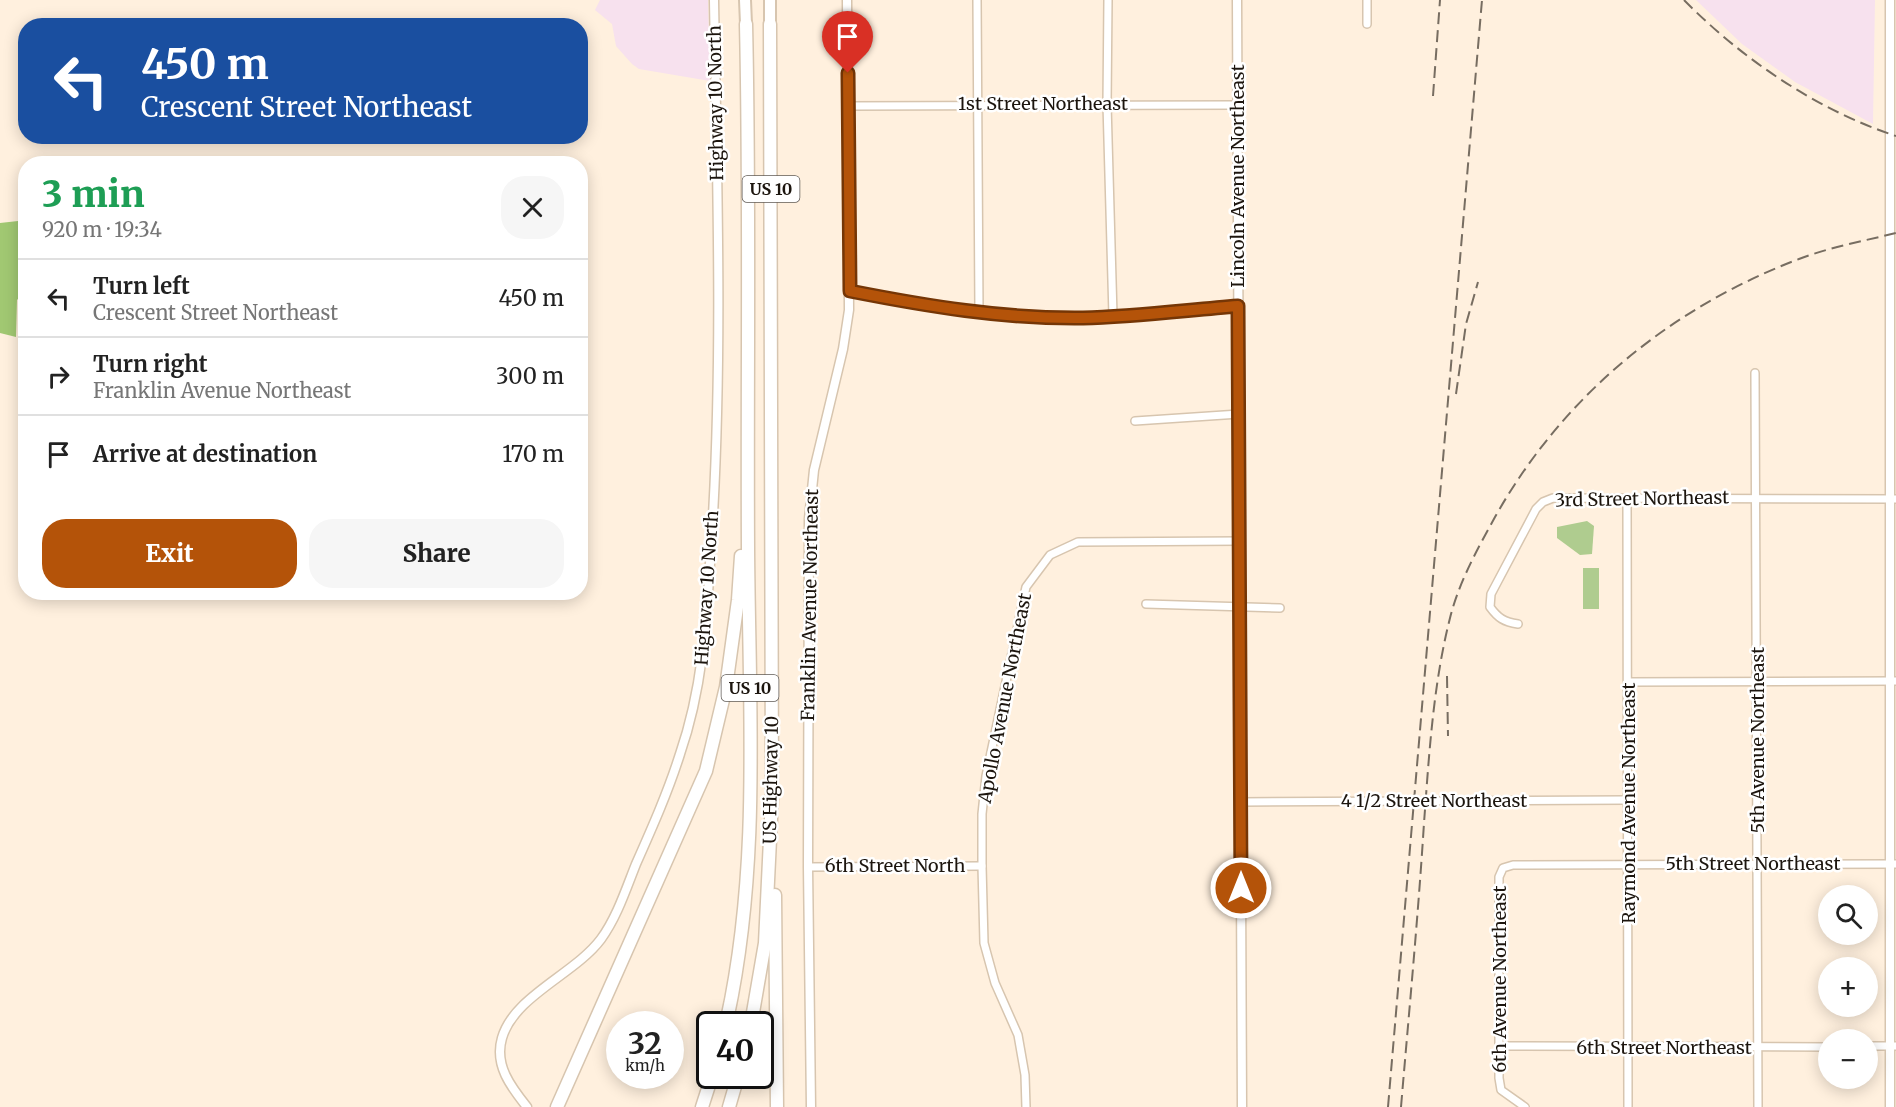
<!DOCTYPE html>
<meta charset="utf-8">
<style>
body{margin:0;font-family:Merriweather,serif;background:#f6f6f6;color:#222;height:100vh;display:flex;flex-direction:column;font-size:22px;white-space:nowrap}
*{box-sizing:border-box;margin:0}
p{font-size:20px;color:#767676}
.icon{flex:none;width:33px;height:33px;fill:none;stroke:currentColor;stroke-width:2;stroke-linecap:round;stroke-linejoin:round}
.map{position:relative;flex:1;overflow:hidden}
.drawer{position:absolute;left:18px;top:156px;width:570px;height:444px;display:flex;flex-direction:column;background:#fff;border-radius:24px;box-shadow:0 3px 15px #0003}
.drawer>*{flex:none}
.guide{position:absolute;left:18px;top:18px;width:570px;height:126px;border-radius:24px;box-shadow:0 3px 15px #0003;background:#1a4fa0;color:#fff;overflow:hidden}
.tools{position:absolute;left:1818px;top:885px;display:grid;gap:12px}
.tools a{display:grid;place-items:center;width:60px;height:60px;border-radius:50%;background:#fff;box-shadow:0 3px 15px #0003;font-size:30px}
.speed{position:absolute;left:606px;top:1011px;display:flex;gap:12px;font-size:30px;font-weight:700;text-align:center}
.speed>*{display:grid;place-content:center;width:78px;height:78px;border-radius:50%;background:#fff;box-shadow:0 3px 15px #0003;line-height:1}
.speed small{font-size:15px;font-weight:400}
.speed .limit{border:3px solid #111;border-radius:9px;background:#fff;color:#111}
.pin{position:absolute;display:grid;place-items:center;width:51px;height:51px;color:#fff;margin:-62px -26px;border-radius:50% 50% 50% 0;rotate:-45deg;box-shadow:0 0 6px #0007}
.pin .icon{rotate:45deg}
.me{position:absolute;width:66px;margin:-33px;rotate:0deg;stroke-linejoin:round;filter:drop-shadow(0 0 4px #0008)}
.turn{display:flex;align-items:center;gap:21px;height:126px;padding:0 24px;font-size:27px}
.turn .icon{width:78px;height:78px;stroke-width:2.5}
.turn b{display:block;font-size:42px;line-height:51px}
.round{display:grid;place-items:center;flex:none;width:63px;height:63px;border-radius:24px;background:#f6f6f6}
.headline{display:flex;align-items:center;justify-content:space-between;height:102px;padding:0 24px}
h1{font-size:36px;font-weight:800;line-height:45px;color:#1e9e55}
.action{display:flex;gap:12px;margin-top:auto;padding:12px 24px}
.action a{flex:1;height:69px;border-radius:24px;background:#b45309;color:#fff;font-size:24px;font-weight:800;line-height:69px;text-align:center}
.action a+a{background:#f6f6f6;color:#222}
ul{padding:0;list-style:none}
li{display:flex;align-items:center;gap:18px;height:78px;padding:0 24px;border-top:2px solid #e0e0e0}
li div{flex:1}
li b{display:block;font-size:22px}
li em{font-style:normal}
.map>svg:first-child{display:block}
.commercial{fill:#f7e1ee}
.green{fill:#afcc8f}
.forest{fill:#a1c872}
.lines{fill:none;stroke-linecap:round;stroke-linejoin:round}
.minor-casing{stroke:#d7c5af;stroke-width:10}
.tertiary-casing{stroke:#d7c5af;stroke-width:11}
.trunk-casing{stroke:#d7c5af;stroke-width:14}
.motorway-casing{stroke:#d7c5af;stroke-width:15}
.minor{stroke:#fff;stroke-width:7}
.tertiary{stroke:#fff;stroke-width:8}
.trunk{stroke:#fff;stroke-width:10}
.motorway{stroke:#fff;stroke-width:12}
.rail{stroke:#776d61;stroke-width:2;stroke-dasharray:12 6;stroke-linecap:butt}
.route-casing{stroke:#753606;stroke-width:15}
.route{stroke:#b45309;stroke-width:10}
.labels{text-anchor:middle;stroke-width:5;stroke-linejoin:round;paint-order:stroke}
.shield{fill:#fff;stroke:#605b56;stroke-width:1.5}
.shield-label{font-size:16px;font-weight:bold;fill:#1c150e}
.street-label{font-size:18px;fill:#1c150e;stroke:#fff}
</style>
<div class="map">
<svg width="1896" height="1107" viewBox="0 0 1896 1107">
<rect width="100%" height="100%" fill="#fff0de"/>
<!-- commercial -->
<g class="commercial">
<path d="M600 0H708L710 81 639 69 632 64 616 46 612 24 595 10Z"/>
<path d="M1696 0H1875L1873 124 1795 82 1742 44Z"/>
</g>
<!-- green -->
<g class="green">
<path d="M1587 521 1594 526 1592 554 1580 555 1557 538V527Z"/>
<rect x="1583" y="568" width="16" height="41"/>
</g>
<!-- forest -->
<path class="forest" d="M18 221 25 224 26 307 17 299 16 337 0 333V223Z"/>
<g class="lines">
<!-- minor casing -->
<g class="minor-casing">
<g id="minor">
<path d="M977 0 979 312"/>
<path d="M1108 0 1107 104 1113 316"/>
<path d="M1367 24V0"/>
<path d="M849 106 1237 105"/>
<path d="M850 291C927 306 1004 318 1083 317 1135 317 1187 310 1238 306"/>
<path d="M1755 373 1758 1107"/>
<path d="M1135 421 1239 414"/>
<path d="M1627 498 1628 1107"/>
<path d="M1146 604 1280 608"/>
<path d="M1518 624C1504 622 1498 618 1490 607L1491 594 1536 509 1543 502 1553 498 1896 499"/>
<path d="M1629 682 1896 681"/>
<path d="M1241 802 1627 800"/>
<path d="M808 867 982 866"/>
<path d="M1499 1046 1828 1047"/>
<path d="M1868 1046H1896"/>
<path d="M1026 1107 1025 1075 1018 1035 995 983 984 943 982 866V814L986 776 1026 587 1050 555 1078 542 1241 541"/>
<path d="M1525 1107 1501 1090 1499 1078V877L1503 868 1513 865 1896 864"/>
</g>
</g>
<!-- tertiary casing -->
<g class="tertiary-casing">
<g id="tertiary">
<path d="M1237 0 1242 1107"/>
<path d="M1890 0V1107"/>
<path d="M527 1107C511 1087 494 1065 502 1038 514 996 575 974 601 939 617 917 626 889 636 864 652 828 668 792 680 754 705 682 707 608 712 532 723 355 717 178 714 0"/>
<path d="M811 1107 808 867 809 519 814 470 843 349 849 310 847 0"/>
</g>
</g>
<!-- trunk casing -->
<g class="trunk-casing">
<g id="trunk">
<path d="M745 0 746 24"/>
<path d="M770 0V24"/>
</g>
</g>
<!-- motorway casing -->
<g class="motorway-casing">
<g id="motorway">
<path d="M775 895 777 1107"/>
<path d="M726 1024C761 868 749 708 748 548 747 373 750 199 746 24"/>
<path d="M751 1024 765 943 772 798 770 24"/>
<path d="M557 1107 706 771 726 687 738 600 741 556"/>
<path d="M702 1107 712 1076"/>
<path d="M729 1107 738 1076"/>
</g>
</g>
<!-- minor -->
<use href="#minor" class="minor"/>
<!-- tertiary -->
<use href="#tertiary" class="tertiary"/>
<!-- trunk -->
<use href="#trunk" class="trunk"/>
<!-- motorway -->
<use href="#motorway" class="motorway"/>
<!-- rail -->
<g class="rail">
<path d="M1684 0C1742 59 1817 110 1896 136"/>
<path d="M1433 96 1440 0"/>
<path d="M1456 394 1466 324 1478 282"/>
<path d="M1447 676 1448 736"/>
<path d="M1388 1107 1482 0"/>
<path d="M1401 1107C1409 1012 1418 918 1424 823 1429 756 1433 685 1450 618 1459 582 1477 550 1495 517 1563 396 1670 308 1799 259 1830 247 1864 241 1896 233"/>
</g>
</g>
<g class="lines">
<!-- route casing -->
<g class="route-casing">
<path id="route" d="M848 73 850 291C926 306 1004 319 1083 318 1134 317 1187 310 1238 306L1241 888"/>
</g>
<!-- route -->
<use href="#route" class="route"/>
</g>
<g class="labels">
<!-- shield labels -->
<g class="shield">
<rect x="742.5" y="176" width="57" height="26" rx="4.5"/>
<rect x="721.5" y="675" width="57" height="26" rx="4.5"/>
</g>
<g class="shield-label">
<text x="771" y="195">US 10</text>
<text x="750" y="694">US 10</text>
</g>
<!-- street labels -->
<g class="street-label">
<text transform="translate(716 103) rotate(-91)" y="6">Highway 10 North</text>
<text x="1043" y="110">1st Street Northeast</text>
<text transform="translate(1238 176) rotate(-90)" y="6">Lincoln Avenue Northeast</text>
<text transform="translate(1642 499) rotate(-1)" y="6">3rd Street Northeast</text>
<text transform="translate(707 588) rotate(-86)" y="6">Highway 10 North</text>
<text transform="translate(810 605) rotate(-89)" y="6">Franklin Avenue Northeast</text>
<text transform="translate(1005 698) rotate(-79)" y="6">Apollo Avenue Northeast</text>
<text transform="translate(1758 740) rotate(-90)" y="6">5th Avenue Northeast</text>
<text transform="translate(771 780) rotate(-89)" y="6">US Highway 10</text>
<text x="1434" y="807">4 1/2 Street Northeast</text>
<text transform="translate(1629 803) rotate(-90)" y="6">Raymond Avenue Northeast</text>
<text x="1753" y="870">5th Street Northeast</text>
<text x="895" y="872">6th Street North</text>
<text transform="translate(1500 979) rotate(-90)" y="6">6th Avenue Northeast</text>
<text x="1664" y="1054">6th Street Northeast</text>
</g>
</g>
</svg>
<div class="tools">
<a><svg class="icon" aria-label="search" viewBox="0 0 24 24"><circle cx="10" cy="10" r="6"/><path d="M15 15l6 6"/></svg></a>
<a>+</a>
<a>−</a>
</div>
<div class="speed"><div>32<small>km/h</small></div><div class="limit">40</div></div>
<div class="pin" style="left:848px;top:73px;background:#d93025"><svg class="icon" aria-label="arrive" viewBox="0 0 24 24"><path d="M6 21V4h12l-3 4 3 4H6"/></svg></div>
<svg class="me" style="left:1241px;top:888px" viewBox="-20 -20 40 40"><circle r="17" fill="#b45309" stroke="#fff" stroke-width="3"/><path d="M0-11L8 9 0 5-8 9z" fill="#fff"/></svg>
<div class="guide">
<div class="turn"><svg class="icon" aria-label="left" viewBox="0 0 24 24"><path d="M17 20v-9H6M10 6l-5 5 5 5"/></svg><div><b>450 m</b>Crescent Street Northeast</div></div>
</div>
<section class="drawer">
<div class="headline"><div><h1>3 min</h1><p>920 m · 19:34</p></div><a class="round"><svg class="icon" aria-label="close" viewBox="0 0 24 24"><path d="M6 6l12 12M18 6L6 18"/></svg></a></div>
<ul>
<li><svg class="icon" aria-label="left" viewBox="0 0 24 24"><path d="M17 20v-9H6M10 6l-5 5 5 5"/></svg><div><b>Turn left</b><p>Crescent Street Northeast</p></div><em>450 m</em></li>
<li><svg class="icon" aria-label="right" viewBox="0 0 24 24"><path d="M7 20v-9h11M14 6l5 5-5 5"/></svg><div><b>Turn right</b><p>Franklin Avenue Northeast</p></div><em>300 m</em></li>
<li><svg class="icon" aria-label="arrive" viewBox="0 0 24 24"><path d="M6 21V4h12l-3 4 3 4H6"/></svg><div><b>Arrive at destination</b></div><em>170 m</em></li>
</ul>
<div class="action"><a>Exit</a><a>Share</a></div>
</section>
</div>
